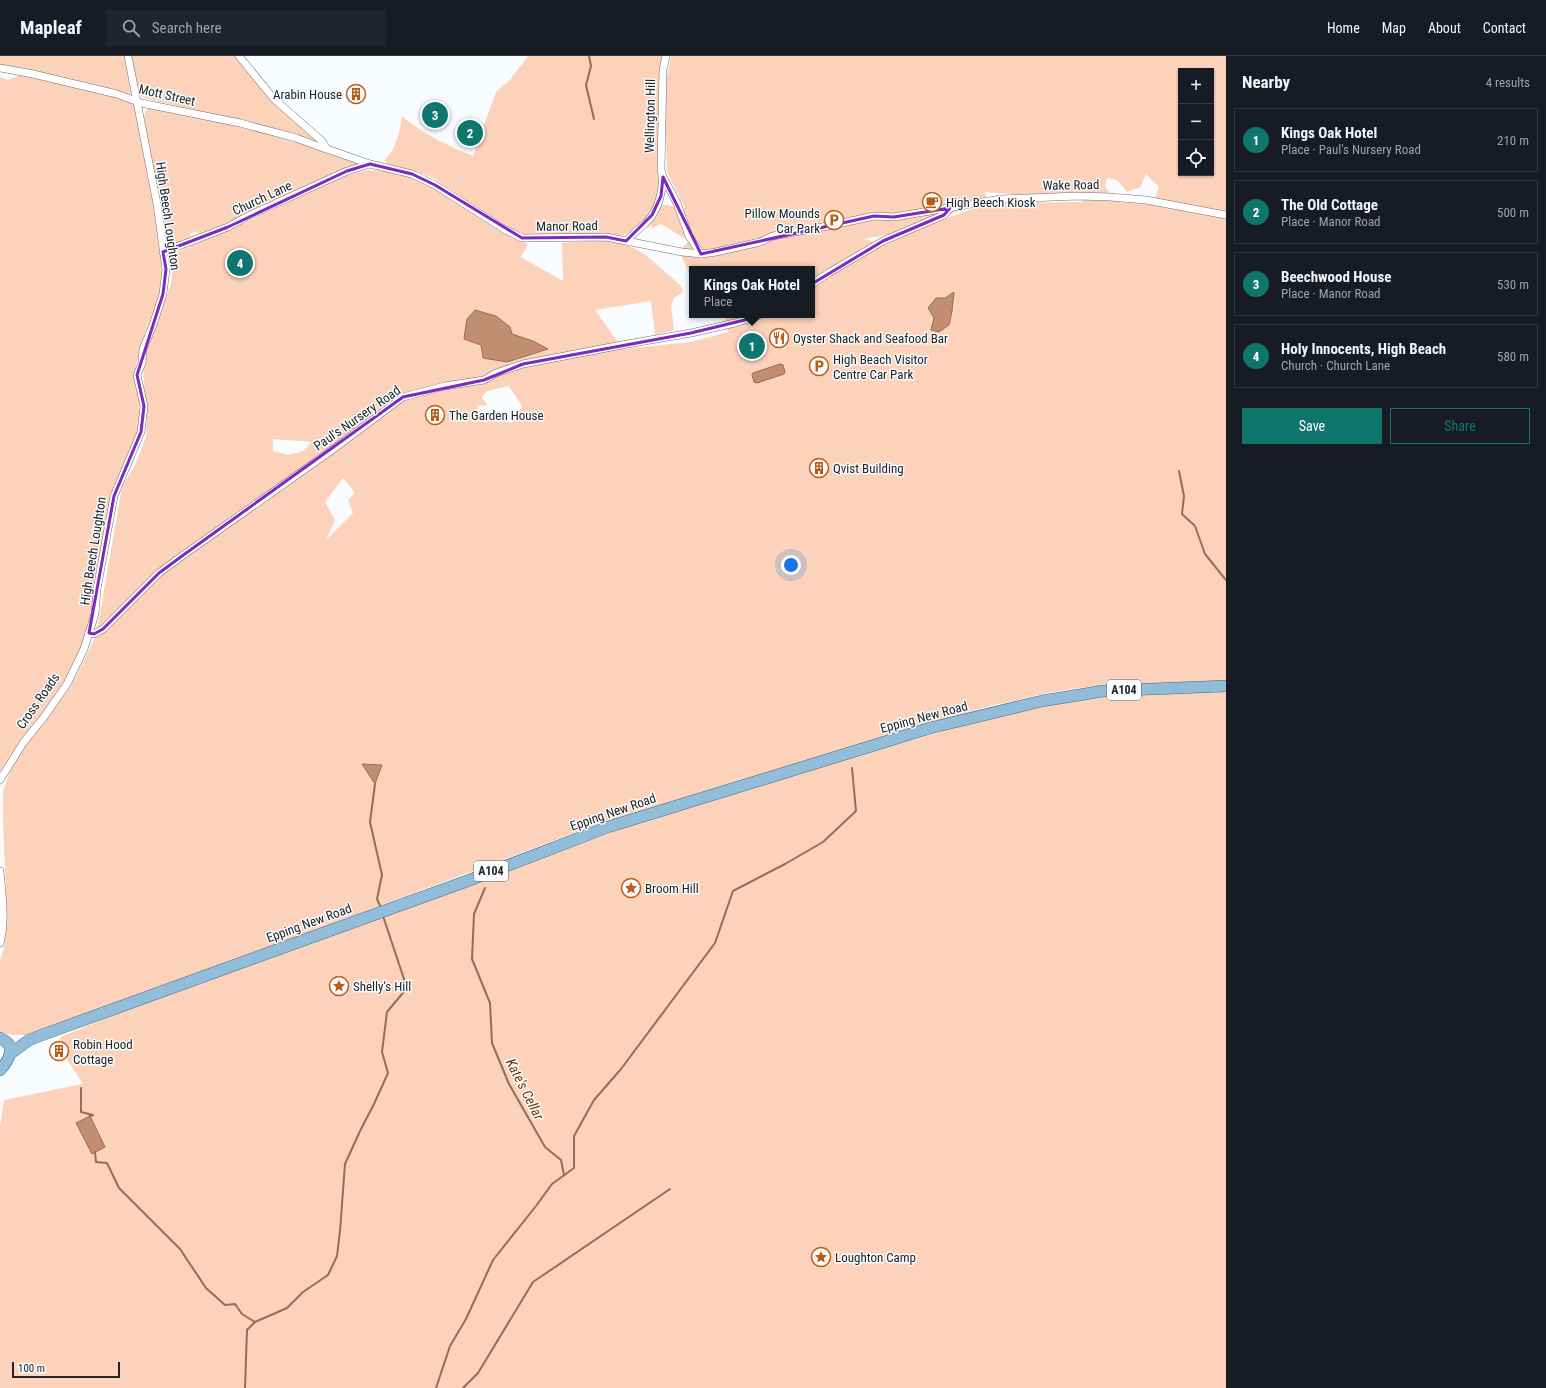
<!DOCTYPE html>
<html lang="en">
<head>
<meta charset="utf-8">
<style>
  body { margin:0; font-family:"Roboto Condensed",sans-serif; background:#20242c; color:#f1f3f6 }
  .controls { position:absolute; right:12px; top:12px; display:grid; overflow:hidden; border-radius:0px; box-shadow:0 1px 3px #0004 }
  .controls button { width:36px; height:36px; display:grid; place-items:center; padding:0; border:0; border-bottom:1px solid #363941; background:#171b24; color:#f1f3f6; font:20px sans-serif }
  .scale { position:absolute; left:12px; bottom:10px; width:108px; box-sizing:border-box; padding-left:4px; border:2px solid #232527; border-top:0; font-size:11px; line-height:14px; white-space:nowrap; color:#232527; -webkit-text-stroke:3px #f8fcfe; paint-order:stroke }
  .you { position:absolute; left:791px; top:509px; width:14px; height:14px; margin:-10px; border:3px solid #fff; border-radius:50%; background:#1a73e8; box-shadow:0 0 0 6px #1a73e833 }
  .badge { display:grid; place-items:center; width:26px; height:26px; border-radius:50%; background:#0f766e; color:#fff; font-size:13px; font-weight:700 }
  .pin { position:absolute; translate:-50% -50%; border:2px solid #fff; box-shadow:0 1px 4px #0006 }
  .popup { position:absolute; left:689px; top:210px; width:126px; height:52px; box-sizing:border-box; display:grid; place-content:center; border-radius:0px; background:#171b24; filter:drop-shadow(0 1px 3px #0005); font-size:13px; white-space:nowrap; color:#9ea1a6 }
  .popup b { font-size:15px; color:#f1f3f6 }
  .popup::after { content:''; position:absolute; left:50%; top:100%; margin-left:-8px; border:8px solid transparent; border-top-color:#171b24 }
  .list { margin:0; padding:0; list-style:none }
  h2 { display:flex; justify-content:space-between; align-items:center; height:52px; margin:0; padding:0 16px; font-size:17px }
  h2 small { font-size:13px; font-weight:400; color:#9ea1a6 }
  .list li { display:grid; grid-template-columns:26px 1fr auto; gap:12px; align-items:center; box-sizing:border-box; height:64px; margin:0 8px 8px; padding:0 8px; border:1px solid #363941; border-radius:0px }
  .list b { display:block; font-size:15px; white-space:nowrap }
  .list p { margin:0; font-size:13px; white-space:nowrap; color:#9ea1a6 }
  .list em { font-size:13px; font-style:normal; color:#9ea1a6 }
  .actions { display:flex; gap:8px; padding:12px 16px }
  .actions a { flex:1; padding:9px 0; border:1px solid #0f766e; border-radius:0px; text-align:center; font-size:14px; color:#0f766e }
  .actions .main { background:#0f766e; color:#fff }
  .icon { flex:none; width:22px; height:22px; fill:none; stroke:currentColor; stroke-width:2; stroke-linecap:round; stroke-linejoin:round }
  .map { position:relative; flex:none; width:1226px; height:1332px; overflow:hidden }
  header { display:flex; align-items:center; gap:24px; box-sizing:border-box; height:56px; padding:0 20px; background:#171b24; border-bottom:1px solid #363941 }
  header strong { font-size:19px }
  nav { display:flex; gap:22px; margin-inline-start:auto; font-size:14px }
  .search { width:280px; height:36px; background:#20242c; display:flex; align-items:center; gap:10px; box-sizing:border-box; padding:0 14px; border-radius:0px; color:#9ea1a6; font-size:15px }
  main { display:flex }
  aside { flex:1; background:#171b24 }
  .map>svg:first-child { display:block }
  .green { fill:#fcd2ba; fill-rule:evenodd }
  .water { fill:#c28e71; stroke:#926e5b }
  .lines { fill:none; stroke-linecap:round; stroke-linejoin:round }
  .stream { stroke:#926e5b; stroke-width:2 }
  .street-casing { stroke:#6d7276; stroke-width:8 }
  .primary-casing { stroke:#3c6b8a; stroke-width:12 }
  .street { stroke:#fff; stroke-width:7 }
  .primary { stroke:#92bdd9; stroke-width:11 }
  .marked { fill:none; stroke:#7b2cbf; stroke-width:3; stroke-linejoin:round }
  .labels { text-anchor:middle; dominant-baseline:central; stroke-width:3; stroke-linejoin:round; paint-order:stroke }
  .shield { fill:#f8fcfe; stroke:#636668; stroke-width:1 }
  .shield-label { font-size:12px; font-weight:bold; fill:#232527 }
  .poi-label { font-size:13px; fill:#232527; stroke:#f8fcfe; text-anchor:start }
  .street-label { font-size:13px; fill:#232527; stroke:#f8fcfe }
  .water-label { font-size:14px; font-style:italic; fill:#733300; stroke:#f8fcfe }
</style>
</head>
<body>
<header>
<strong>Mapleaf</strong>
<div class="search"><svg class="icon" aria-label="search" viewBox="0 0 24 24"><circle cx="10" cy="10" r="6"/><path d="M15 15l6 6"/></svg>Search here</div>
<nav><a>Home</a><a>Map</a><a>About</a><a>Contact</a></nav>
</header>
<main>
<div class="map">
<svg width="1226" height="1332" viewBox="0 0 1226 1332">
  <rect width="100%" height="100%" fill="#f8fcfe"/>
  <g class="green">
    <path d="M 0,0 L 126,0 L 132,36 L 130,38 L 125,38 L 96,29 L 18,11 L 17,15 L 0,10 Z"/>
    <path d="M 130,0 L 236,0 L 319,87 L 267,71 L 148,43 L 141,40 L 138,35 Z"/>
    <path d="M 528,0 L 663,0 L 659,25 L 660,130 L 658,146 L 650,159 L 636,173 L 627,178 L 619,180 L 605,178 L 525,179 L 512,174 L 431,121 L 411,114 L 388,110 L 385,104 C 397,91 399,77 402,60 C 423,78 447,89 473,100 L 496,36 L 509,25 Z"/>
    <path d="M 671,0 L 1226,0 L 1226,625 L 1086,631 L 1048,637 L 990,650 L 879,682 L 579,775 L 174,927 L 26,979 L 12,979 L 0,976 L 0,905 L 4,892 L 7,862 L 3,765 L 3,736 L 9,718 L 19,699 L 71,630 L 96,580 L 122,431 L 136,407 L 146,381 L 147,358 L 144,335 L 143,308 L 146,291 L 161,257 L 171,227 L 174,199 L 177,196 L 240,169 L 342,121 L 367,114 L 389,115 L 419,121 L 487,166 L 514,182 L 528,188 L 521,201 L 563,225 L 562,187 L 600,184 L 617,186 L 633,192 L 646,199 L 681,230 L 683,236 L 674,242 L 671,250 L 674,274 L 655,279 L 651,245 L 595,254 L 623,293 L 691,286 L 728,276 L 725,259 L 812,259 L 812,239 L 813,238 L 812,235 L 812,213 L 692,213 L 692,223 L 679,195 L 689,185 L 661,168 L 650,173 L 658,148 L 685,152 L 667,116 L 665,30 ZM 1181,15 L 1211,15 L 1211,117 L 1181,117 ZM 1146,118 L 1159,131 L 1155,142 L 1155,149 L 1119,146 L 1105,131 L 1107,122 L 1117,124 L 1127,136 L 1141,131 ZM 985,136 L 1026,139 L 1083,138 L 1082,146 L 989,147 L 917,173 L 886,189 L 864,183 L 913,174 L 987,143 ZM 475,254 L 496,260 L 512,278 L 517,281 L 483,302 ZM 509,330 L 522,350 L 512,367 L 477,354 L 478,350 L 487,349 L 482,341 L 487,335 ZM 273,383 L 312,386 L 303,395 L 289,399 L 273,395 ZM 343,422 L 355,437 L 348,444 L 353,457 L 326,484 L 335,464 L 325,446 Z"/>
    <path d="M 18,20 L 32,20 L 128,43 L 135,49 L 160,181 L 162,205 L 161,232 L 156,252 L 144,279 L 136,309 L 140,357 L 139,373 L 117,427 L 92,561 L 85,583 L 75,605 L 60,632 L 0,717 L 0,21 L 8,24 Z"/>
    <path d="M 152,51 C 185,58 219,63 252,71 C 289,81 323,95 359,108 L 200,181 L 197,175 L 190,178 L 192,184 C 183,186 169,194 166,182 L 144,62 L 145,56 L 148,52 Z"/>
    <path d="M 1226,635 L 1226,1332 L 0,1332 L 0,1071 L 4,1044 L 83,1028 L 68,1005 L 60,981 L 154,943 L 501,816 L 674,754 L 987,662 L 1045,648 L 1106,641 Z"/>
  </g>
  <g class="water">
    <path d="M 954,236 L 952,255 L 949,269 L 939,276 L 931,274 L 934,262 L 928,252 L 936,242 L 945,242 Z"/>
    <path d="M 475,254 L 496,260 L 510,271 L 512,278 L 533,285 L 548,293 L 507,306 L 483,302 L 481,289 L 464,283 L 467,263 Z"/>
    <path d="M 780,308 L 783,309 L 785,316 L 784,318 L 757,327 L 754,326 L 752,319 L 753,317 Z"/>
    <path d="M 362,708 L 382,709 L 375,728 Z"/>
    <path d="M 90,1060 L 105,1091 L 92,1098 L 76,1067 Z"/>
  </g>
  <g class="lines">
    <g class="stream">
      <path d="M 589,0 L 591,10 L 586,29 L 594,63"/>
      <path d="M 1179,415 L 1184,440 L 1182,458 L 1195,470 L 1205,498 L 1226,524"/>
      <path d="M 375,728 L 370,766 L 382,819 L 377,843 L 381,852"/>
      <path d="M 485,832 L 474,858 L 472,903 L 490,947 L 492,987 L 509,1028 L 545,1091 L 561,1104 L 564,1119"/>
      <path d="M 81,1032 L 81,1056 L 93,1059 L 90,1060"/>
      <path d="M 95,1096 L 96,1106 L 107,1107 L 119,1132 L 180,1193 L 206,1232 L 225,1249 L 235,1248 L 242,1258 L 255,1266"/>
      <path d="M 245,1332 L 247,1274 L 255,1266 L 287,1252 L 303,1236 L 328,1219 L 337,1200 L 340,1175 L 345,1108 L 360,1075 L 374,1048 L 388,1017 L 382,996 L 387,956 L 407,932 L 383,860"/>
      <path d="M 436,1332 L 450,1290 L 466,1263 L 493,1204 L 536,1150 L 552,1128 L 574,1112 L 574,1080 L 594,1044 L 621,1013 L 715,887 L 733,835 L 785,808 L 823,786 L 856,755 L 852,712"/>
      <path d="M 463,1332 L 478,1317 L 533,1226 L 670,1133"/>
    </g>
    <g class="street-casing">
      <g id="street">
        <path d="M 239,0 L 274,43 L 322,85 L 327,93 L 370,108 L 412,118 L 435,129 L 504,173 L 522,182 L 606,181 L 682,196 L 701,198 L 716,196 L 760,186 L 773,180 L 833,169 L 874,160 L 894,161 L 1001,143 L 1078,140 L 1110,141 L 1146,144 L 1226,159"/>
        <path d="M 0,12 L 33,18 L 117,38 L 141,47 L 240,67 L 296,82 L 326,93"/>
        <path d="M 663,121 L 677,147 L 689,180 L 701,198"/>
        <path d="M 627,185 C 632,178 639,173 645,168 C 659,155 665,131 661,113 L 663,14 L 666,0"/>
        <path d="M 163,196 L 228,171 L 246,161 L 347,115 L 370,108"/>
        <path d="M 812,228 L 830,216 L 883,185 L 944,159 L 950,152"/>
        <path d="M 89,577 L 94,578 L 103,573 L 159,517 L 182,500 L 328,397 L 403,341 L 445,330 L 484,324 L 496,317 L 523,308 L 627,288 L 691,277 L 735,267 L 760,259"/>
        <path d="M 0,724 L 23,687 L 44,661 L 67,628 L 84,593 L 95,558 L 97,533 L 114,440 L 141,376 L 144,350 L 137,319 L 142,307 L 143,293 L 153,269 L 163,238 L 166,213 L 157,148 L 128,0"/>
        <path d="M 0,815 C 2,839 6,864 0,887"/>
      </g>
    </g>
    <g class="primary-casing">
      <g id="primary">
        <path d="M 0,982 C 18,990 9,1004 0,1014"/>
        <path d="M 10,998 L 29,984 L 42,979 L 467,825 L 608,771 L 930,672 L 1042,645 L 1103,635 L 1226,630"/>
      </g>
    </g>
    <use href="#street" class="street"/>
    <use href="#primary" class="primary"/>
  </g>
  <path class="marked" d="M 370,108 L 412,118 L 435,129 L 522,182 L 606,181 L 626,185 L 652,159 L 661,140 L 663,121 L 701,198 L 874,160 L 894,161 L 950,152 L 944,159 L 883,185 L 757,261 L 691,277 L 523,308 L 484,324 L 403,341 L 182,500 L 159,517 L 103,573 L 94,578 L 89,577 L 114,440 L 141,376 L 144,350 L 137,319 L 163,238 L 166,213 L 163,196 L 228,171 L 347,115 Z"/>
  <defs>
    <g id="building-ring" transform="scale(1)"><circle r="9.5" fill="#f8fcfe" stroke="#bc5d15" stroke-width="1.5"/><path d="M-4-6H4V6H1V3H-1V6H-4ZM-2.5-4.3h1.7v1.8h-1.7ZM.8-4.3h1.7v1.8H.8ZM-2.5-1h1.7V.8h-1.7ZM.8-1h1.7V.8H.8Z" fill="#bc5d15"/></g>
    <g id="cafe-ring" transform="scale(1)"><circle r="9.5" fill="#f8fcfe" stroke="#bc5d15" stroke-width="1.5"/><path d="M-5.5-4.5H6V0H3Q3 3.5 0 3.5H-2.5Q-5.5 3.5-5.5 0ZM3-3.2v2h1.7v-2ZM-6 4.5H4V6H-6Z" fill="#bc5d15"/></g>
    <g id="parking-ring" transform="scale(1)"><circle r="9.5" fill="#f8fcfe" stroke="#bc5d15" stroke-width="1.5"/><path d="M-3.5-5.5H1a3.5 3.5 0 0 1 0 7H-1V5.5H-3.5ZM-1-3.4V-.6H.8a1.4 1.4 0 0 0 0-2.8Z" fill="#bc5d15"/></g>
    <g id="restaurant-ring" transform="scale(1)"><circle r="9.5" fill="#f8fcfe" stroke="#bc5d15" stroke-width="1.5"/><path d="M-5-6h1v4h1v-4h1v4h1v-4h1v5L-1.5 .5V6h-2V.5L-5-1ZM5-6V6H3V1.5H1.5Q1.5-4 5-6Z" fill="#bc5d15"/></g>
    <g id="sight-ring" transform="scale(1)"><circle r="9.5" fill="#f8fcfe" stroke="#bc5d15" stroke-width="1.5"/><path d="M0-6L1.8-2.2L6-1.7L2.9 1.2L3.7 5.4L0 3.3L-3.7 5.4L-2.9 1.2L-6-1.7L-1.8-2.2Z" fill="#bc5d15"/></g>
  </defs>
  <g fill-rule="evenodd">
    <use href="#building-ring" x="356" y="38"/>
    <use href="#cafe-ring" x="932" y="146"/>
    <use href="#parking-ring" x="834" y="164"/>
    <use href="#restaurant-ring" x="779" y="282"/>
    <use href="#parking-ring" x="819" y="310"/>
    <use href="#building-ring" x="435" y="359"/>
    <use href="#building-ring" x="819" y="412"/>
    <use href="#sight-ring" x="631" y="832"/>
    <use href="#sight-ring" x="339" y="930"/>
    <use href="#building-ring" x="59" y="995"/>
    <use href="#sight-ring" x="821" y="1201"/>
  </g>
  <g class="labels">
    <g class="shield">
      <rect x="1107" y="624" width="34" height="20" rx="3"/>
      <rect x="474" y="805" width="34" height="20" rx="3"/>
    </g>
    <g class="shield-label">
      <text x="1124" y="634">A104</text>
      <text x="491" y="815">A104</text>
    </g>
    <g class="poi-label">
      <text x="342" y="38" text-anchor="end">Arabin House</text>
      <text x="946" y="146">High Beech Kiosk</text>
      <text x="820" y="157" text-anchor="end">Pillow Mounds<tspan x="820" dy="15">Car Park</tspan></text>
      <text x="793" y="282">Oyster Shack and Seafood Bar</text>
      <text x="833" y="303">High Beach Visitor<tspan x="833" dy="15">Centre Car Park</tspan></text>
      <text x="449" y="359">The Garden House</text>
      <text x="833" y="412">Qvist Building</text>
      <text x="645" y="832">Broom Hill</text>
      <text x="353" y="930">Shelly's Hill</text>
      <text x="73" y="988">Robin Hood<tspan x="73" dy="15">Cottage</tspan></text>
      <text x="835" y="1201">Loughton Camp</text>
    </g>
    <g class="street-label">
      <text transform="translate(167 39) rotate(13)">Mott Street</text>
      <text transform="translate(650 60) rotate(-89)">Wellington Hill</text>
      <text transform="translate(1071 129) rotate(-1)">Wake Road</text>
      <text transform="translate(262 142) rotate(-25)">Church Lane</text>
      <text transform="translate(168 160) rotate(82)">High Beech Loughton</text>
      <text transform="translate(567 170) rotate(-1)">Manor Road</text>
      <text transform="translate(357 362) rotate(-35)">Paul's Nursery Road</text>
      <text transform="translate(93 495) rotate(-81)">High Beech Loughton</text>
      <text transform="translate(38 645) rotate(-55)">Cross Roads</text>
      <text transform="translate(924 661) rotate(-15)">Epping New Road</text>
      <text transform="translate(613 756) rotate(-19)">Epping New Road</text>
      <text transform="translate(309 867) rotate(-20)">Epping New Road</text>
    </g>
    <g class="water-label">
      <text transform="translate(525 1033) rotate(63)">Kate's Cellar</text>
    </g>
  </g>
</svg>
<div class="controls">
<button>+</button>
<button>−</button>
<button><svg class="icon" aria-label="locate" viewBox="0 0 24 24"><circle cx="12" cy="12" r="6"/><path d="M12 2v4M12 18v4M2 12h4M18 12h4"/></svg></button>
</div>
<div class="scale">100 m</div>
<div class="you"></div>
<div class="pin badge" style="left:752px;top:290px">1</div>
<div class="popup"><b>Kings Oak Hotel</b>Place</div>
<div class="pin badge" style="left:470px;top:77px">2</div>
<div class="pin badge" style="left:435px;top:59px">3</div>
<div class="pin badge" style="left:240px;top:207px">4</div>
</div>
<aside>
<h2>Nearby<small>4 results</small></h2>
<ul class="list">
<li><span class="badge">1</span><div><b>Kings Oak Hotel</b><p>Place · Paul's Nursery Road</p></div><em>210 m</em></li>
<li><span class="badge">2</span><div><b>The Old Cottage</b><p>Place · Manor Road</p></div><em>500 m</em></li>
<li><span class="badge">3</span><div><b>Beechwood House</b><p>Place · Manor Road</p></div><em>530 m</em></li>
<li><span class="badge">4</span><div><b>Holy Innocents, High Beach</b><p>Church · Church Lane</p></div><em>580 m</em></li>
</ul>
<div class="actions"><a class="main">Save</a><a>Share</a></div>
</aside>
</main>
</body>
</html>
